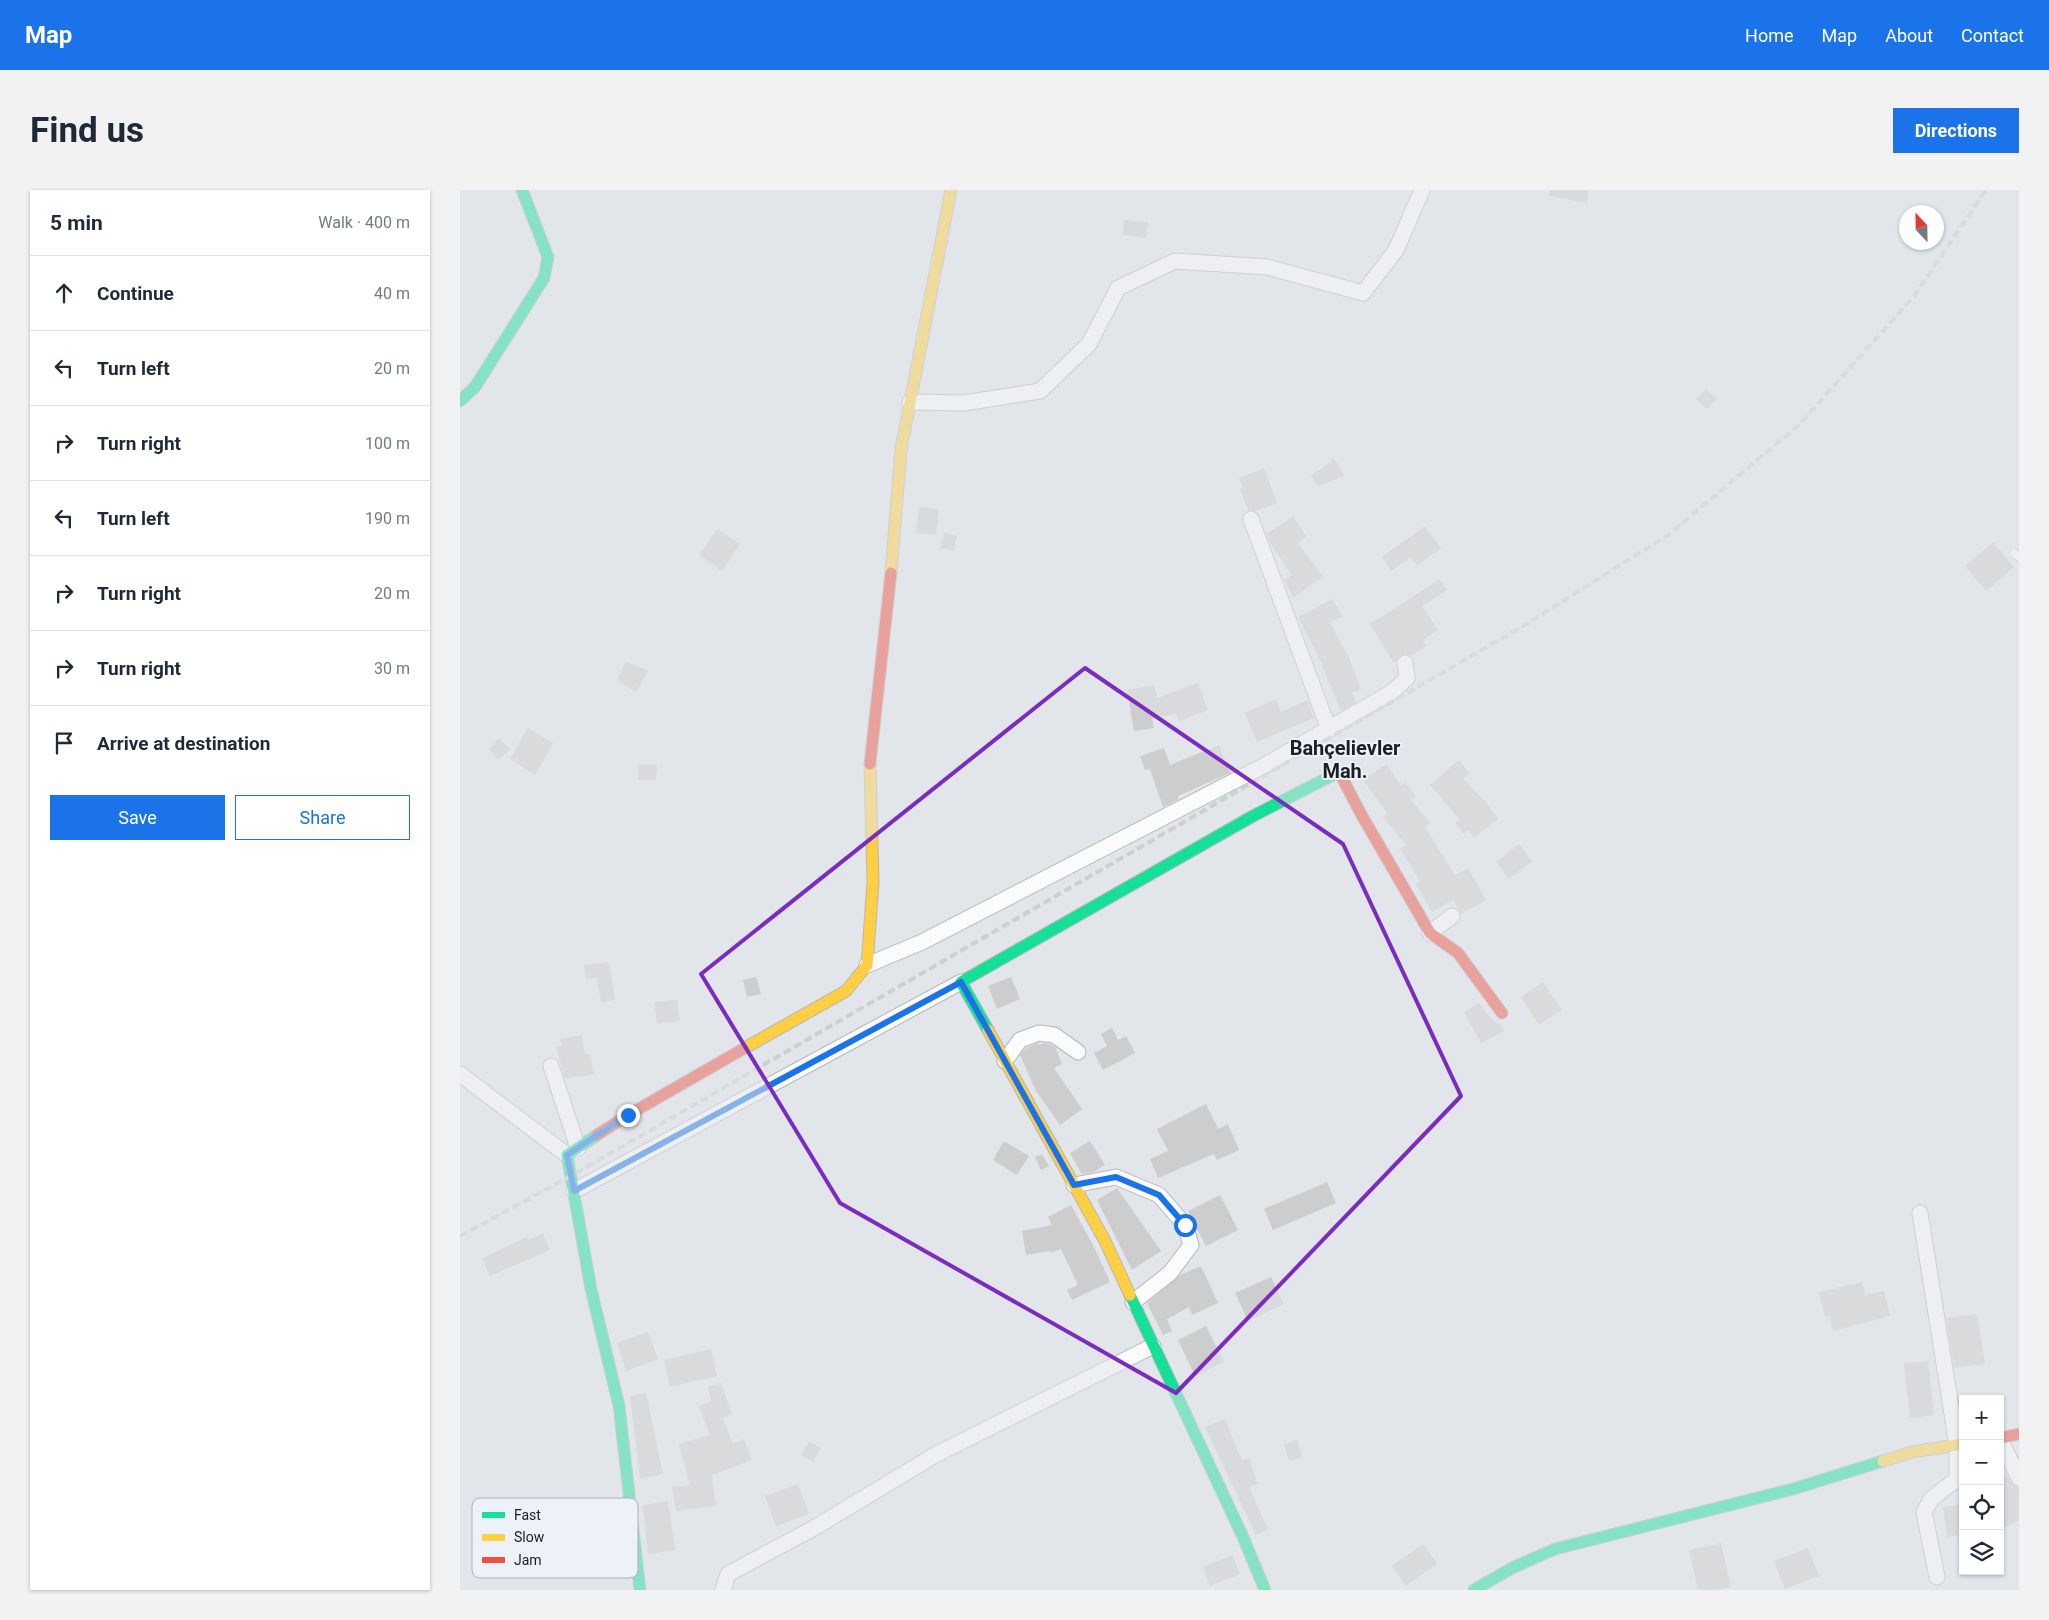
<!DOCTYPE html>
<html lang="en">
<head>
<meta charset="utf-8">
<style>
  body { margin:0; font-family:Roboto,sans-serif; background:#f2f2f3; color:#1f2937 }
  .controls { position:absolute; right:15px; bottom:15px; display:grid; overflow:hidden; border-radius:0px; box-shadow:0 1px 4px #0004 }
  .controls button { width:45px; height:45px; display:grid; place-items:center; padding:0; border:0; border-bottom:1px solid #e0e1e3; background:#fff; color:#1f2937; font:25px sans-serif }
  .compass { position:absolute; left:1439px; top:15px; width:45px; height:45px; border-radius:50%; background:#fff; box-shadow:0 1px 4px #0004; rotate:338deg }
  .stop { position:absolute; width:15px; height:15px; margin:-11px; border:4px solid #1a73e8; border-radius:50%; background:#fff }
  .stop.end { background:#1a73e8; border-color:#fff; box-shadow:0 1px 5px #0008 }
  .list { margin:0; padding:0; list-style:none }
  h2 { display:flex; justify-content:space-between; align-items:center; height:65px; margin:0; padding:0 20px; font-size:21px }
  h2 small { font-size:16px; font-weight:400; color:#747a83 }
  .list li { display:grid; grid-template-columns:32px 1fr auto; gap:15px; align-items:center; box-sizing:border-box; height:75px; padding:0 20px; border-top:1px solid #e0e1e3 }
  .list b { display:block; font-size:19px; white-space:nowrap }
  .list em { font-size:16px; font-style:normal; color:#747a83 }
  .actions { display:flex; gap:10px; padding:15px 20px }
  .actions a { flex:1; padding:11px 0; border:1px solid #1a73e8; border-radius:0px; text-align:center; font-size:18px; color:#1a73e8 }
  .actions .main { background:#1a73e8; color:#fff }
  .icon { flex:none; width:28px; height:28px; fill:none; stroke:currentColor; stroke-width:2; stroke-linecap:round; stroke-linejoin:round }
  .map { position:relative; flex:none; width:1559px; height:1400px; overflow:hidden; border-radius:0px }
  header { display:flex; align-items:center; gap:30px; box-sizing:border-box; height:70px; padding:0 25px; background:#1a73e8; color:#fff }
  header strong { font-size:24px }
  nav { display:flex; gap:28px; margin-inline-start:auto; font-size:18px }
  .intro { display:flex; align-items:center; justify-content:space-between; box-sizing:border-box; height:120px; padding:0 30px }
  h1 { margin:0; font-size:35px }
  .button { padding:12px 22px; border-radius:0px; background:#1a73e8; color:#fff; font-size:18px; font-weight:700 }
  main { display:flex; gap:30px; padding:0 30px }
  aside { flex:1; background:#fff; border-radius:0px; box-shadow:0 1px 4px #0004 }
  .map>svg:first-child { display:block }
  .building { fill:#cdcdcd }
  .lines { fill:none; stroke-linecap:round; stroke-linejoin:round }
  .lane-casing { stroke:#b4b7bb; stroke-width:9 }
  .street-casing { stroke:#b4b7bb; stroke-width:17 }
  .fast-casing { stroke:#b4b7bb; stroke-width:13 }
  .slow-casing { stroke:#b4b7bb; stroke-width:13 }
  .jam-casing { stroke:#b4b7bb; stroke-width:13 }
  .lane { stroke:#fbfbfc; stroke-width:8 }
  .street { stroke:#fbfbfc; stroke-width:15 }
  .fast { stroke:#16e098; stroke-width:11 }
  .slow { stroke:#ffcf43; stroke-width:11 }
  .jam { stroke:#f24e42; stroke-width:11 }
  .rail { stroke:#cecfd0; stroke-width:4; stroke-dasharray:8 4; stroke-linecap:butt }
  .route { stroke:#1a73e8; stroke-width:6 }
  .marked { fill:none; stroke:#7b2cbf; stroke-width:4; stroke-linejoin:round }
  .labels { text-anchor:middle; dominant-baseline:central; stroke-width:4; stroke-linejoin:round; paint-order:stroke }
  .district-label { font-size:20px; font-weight:bold; fill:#1c1e21; stroke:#ecf1fa }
  .key { fill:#ecf1fa; stroke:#aeb2b9; stroke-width:1 }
  .key-label { font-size:14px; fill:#1c1e21 }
</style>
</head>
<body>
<header>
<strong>Map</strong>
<nav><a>Home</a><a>Map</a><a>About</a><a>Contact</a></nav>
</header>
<div class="intro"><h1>Find us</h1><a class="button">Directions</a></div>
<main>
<aside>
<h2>5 min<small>Walk · 400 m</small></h2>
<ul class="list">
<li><svg class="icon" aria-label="ahead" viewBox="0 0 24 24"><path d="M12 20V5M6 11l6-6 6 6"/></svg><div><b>Continue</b></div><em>40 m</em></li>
<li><svg class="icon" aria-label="left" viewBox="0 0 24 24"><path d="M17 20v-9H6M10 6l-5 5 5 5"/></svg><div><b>Turn left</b></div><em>20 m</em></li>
<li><svg class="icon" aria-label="right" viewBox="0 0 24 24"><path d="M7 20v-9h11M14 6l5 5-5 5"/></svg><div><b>Turn right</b></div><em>100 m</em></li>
<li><svg class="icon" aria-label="left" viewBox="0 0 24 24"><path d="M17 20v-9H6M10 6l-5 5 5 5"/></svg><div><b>Turn left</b></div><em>190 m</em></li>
<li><svg class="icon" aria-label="right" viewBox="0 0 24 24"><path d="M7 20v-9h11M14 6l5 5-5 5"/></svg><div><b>Turn right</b></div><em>20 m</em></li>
<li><svg class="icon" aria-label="right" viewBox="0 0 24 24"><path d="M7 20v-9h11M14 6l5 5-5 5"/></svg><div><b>Turn right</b></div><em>30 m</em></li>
<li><svg class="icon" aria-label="arrive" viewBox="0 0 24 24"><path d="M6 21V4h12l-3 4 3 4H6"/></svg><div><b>Arrive at destination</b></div></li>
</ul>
<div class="actions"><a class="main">Save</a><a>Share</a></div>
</aside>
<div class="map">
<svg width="1559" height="1400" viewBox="0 0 1559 1400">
  <rect width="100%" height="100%" fill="#e2e5ea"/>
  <g class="building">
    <path d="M 1090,0 L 1129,0 L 1127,13 L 1089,6 Z"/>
    <path d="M 664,30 L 688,32 L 686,48 L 663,45 Z"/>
    <path d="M 1246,199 L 1257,209 L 1247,219 L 1236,209 Z"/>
    <path d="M 874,269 L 885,286 L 858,296 L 851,286 Z"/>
    <path d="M 804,278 L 817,313 L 796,321 L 788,320 L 780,299 L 783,298 L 779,288 Z"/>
    <path d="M 459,317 L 479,319 L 476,345 L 456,343 Z"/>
    <path d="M 833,326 L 846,346 L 838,353 L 863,387 L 833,408 L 824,390 L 832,385 L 810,353 L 807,344 Z"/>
    <path d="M 965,336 L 981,358 L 957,376 L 951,367 L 931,381 L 922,367 Z"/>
    <path d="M 257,339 L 280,354 L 262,381 L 239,365 Z"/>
    <path d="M 484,343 L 497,346 L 494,361 L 480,358 Z"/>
    <path d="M 1533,352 L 1554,377 L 1526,401 L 1505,376 Z"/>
    <path d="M 980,389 L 987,400 L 962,416 L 978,440 L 963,450 L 966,456 L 951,466 L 944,464 L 940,465 L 934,473 L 910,434 Z"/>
    <path d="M 873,409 L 882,426 L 870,433 L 889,468 L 901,499 L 892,503 L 896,512 L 881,521 L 861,474 L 862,474 L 838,427 Z"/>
    <path d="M 166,472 L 188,480 L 176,503 L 157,489 Z"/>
    <path d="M 738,493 L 748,520 L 719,531 L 716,524 L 692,528 L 694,538 L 674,541 L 667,500 L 694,495 L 697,508 Z"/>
    <path d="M 816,509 L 821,522 L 847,510 L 854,528 L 797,552 L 785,523 Z"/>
    <path d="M 68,538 L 93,553 L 75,585 L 50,569 Z"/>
    <path d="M 39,548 L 50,559 L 39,570 L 29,559 Z"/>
    <path d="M 759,555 L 770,583 L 718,606 L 719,609 L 703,617 L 690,579 L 685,580 L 680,566 L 704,558 L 710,575 Z"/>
    <path d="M 999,570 L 1009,583 L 1003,588 L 1020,607 L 1021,606 L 1038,629 L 1014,648 L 1008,640 L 1003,644 L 995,633 L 1000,630 L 970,595 Z"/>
    <path d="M 179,574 L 197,575 L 196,590 L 178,590 Z"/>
    <path d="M 926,574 L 941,595 L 945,592 L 956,606 L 951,610 L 970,633 L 965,637 L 995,685 L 1008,678 L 1026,710 L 1001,724 L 993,710 L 972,722 L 956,694 L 960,691 L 940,659 L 946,655 L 923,627 L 927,623 L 903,590 Z"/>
    <path d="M 1059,654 L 1072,671 L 1049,689 L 1036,672 Z"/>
    <path d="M 149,772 L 155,810 L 141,812 L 137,788 L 126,789 L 124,775 Z"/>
    <path d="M 296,787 L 301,804 L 287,807 L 283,790 Z"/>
    <path d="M 551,787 L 560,809 L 537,819 L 528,796 Z"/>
    <path d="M 1083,792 L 1102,820 L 1079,835 L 1061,807 Z"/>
    <path d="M 217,810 L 220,831 L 197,834 L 194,812 Z"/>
    <path d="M 1019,813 L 1032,830 L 1041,835 L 1044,841 L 1021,853 L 1004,822 Z"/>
    <path d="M 652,838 L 658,850 L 666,846 L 675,863 L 643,880 L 634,863 L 647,856 L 641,844 Z"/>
    <path d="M 122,845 L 125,865 L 130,864 L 134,884 L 105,889 L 96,857 L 102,856 L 100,849 Z"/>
    <path d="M 578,853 L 579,855 L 584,853 L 590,854 L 595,857 L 602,874 L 594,878 L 622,919 L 600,935 L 576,901 L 560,865 L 566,858 Z"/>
    <path d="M 746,914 L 758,939 L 768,934 L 779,960 L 757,970 L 754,964 L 698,988 L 690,969 L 708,961 L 697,939 Z"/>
    <path d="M 544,951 L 569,966 L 557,985 L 533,970 Z"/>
    <path d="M 630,951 L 645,975 L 634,982 L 622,984 L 610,963 Z"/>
    <path d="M 582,964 L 589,976 L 581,980 L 575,967 Z"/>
    <path d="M 867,992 L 876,1013 L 813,1040 L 804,1019 Z"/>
    <path d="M 657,998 L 701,1061 L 672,1080 L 637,1010 Z"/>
    <path d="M 760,1005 L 778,1040 L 746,1056 L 728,1021 Z"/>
    <path d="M 611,1015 L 634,1057 L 650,1092 L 612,1110 L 607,1100 L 618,1095 L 601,1059 L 591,1063 L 590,1061 L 566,1065 L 562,1041 L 592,1035 L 588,1027 Z"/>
    <path d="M 83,1044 L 90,1060 L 30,1086 L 22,1068 L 67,1047 L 68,1050 Z"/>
    <path d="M 741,1076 L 758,1113 L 732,1125 L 729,1117 L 707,1129 L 712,1141 L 703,1145 L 687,1113 L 720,1085 Z"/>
    <path d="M 811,1087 L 824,1114 L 788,1131 L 775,1103 Z"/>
    <path d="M 1402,1092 L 1405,1105 L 1424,1101 L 1430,1126 L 1373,1141 L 1370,1126 L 1365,1127 L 1359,1102 Z"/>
    <path d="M 1517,1124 L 1525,1174 L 1494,1178 L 1486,1128 Z"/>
    <path d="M 746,1136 L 764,1172 L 735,1186 L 718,1150 Z"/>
    <path d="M 188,1142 L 198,1169 L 166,1181 L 157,1153 Z"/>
    <path d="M 251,1159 L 257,1186 L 210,1197 L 204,1170 Z"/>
    <path d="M 1468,1171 L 1474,1225 L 1450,1228 L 1444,1173 Z"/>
    <path d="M 261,1193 L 272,1224 L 263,1228 L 273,1254 L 284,1249 L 292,1270 L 252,1285 L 256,1316 L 216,1321 L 212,1297 L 230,1295 L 219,1254 L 250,1245 L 239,1216 L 251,1211 L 248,1196 Z"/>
    <path d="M 186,1203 L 203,1284 L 180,1289 L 170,1206 Z"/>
    <path d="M 765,1229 L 782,1271 L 789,1268 L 798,1294 L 789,1297 L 808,1340 L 796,1345 L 745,1237 Z"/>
    <path d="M 837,1250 L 842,1267 L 829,1271 L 824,1254 Z"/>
    <path d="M 349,1252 L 361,1258 L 353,1272 L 341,1265 Z"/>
    <path d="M 1547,1285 L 1551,1293 L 1559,1299 L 1559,1330 L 1544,1338 L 1540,1331 L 1540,1289 Z"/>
    <path d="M 338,1294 L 349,1324 L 316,1336 L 305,1306 Z"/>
    <path d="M 208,1311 L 215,1360 L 188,1364 L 183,1315 Z"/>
    <path d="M 1503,1314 L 1503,1345 L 1487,1347 L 1483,1317 Z"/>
    <path d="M 1261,1353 L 1271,1397 L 1258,1400 L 1238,1400 L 1229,1360 Z"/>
    <path d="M 963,1354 L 977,1374 L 946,1396 L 932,1376 Z"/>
    <path d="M 1348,1358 L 1359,1386 L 1325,1399 L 1314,1371 Z"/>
    <path d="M 773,1365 L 780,1384 L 750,1396 L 743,1377 Z"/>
  </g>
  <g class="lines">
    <g class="lane-casing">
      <path id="lane" d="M 1554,363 L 1559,367"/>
    </g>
    <g class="street-casing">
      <g id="street">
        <path d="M 450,212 L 504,213 L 580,201 L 629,154 L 658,98 L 715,71 L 807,77 L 903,103 L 936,60 L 962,0"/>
        <path d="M 791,329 L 869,540"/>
        <path d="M 970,743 L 992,726"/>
        <path d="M 407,775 L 462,752 L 807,574 L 932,502 L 947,488 L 945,473"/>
        <path d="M 545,871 L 560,850 L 579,843 L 594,845 L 618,862"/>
        <path d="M 91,876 L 118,958"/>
        <path d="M 0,884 L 107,965"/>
        <path d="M 614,995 L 656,987 L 699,1005 L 725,1035 L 731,1055 L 710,1083 L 673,1112"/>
        <path d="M 114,1001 L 501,792"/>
        <path d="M 1460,1023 L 1497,1255 L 1497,1289 L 1472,1308 L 1464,1322 L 1477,1387"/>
        <path d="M 1540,1249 L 1559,1288"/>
        <path d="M 263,1400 L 268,1384 L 354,1338 L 475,1265 L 693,1156"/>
      </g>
    </g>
    <g class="fast-casing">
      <g id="fast">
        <path d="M 0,211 L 15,197 L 84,88 L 88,67 L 62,0"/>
        <path d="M 528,840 L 501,792 L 793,626 L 877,583"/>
        <path d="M 137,945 L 107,965 L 131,1099 L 159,1216 L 180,1400"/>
        <path d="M 670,1105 L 783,1347 L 805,1400"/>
        <path d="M 1014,1400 L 1052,1378 L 1095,1359 L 1333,1299 L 1423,1271"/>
      </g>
    </g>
    <g class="slow-casing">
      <g id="slow">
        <path d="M 431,383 L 441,259 L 491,0"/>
        <path d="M 528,840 L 645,1051 L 670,1105"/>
        <path d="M 283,859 L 386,801 L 407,775 L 413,693 L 410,574"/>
        <path d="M 1423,1271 L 1452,1262 L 1503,1254"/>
      </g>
    </g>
    <g class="jam-casing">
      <g id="jam">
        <path d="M 410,574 L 431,383"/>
        <path d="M 877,583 L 879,582 L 901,624 L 970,743 L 998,763 L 1042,823"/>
        <path d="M 137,945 L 168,925 L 283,859"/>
        <path d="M 1540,1248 L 1559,1244"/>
      </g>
    </g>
    <use href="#lane" class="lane"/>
    <use href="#street" class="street"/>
    <use href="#fast" class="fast"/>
    <use href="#slow" class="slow"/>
    <use href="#jam" class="jam"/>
    <path class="rail" d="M 0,1046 L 111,986 L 1065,435 L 1208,345 L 1339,235 L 1454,106 L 1526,0"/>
  </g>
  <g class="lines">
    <path class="route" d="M 168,925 L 107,965 L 114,1001 L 501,792 L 614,995 L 656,987 L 699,1005 L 725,1035"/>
  </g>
  <path d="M0 0H1559V1400H0ZM 625,478 L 883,654 L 1001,906 L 716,1203 L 380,1013 L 241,784 Z" fill="#e2e5ea" fill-opacity=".55" fill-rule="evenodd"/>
  <path class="marked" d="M 625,478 L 883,654 L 1001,906 L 716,1203 L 380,1013 L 241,784 Z"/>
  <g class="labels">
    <g class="district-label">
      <text x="885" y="558">Bahçelievler<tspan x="885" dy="23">Mah.</tspan></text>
    </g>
  </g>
  <rect x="12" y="1308" width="166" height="80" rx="8" class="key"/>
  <rect x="22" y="1322" width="23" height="6" fill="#16e098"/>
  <rect x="22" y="1344" width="23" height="7" fill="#ffcf43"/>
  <rect x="22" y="1367" width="23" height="6" fill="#f24e42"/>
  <g class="key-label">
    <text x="54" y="1330">Fast</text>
    <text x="54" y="1352">Slow</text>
    <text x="54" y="1375">Jam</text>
  </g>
</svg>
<div class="controls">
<button>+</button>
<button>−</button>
<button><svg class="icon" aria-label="locate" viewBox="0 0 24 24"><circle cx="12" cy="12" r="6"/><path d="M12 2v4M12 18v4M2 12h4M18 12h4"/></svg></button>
<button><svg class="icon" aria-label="layers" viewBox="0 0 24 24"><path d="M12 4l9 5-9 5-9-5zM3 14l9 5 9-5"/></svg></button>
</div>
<svg class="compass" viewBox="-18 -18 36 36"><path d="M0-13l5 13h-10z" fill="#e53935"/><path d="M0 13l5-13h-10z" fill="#747a83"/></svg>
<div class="stop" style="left:725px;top:1035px"></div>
<div class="stop end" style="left:168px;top:925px"></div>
</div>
</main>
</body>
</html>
